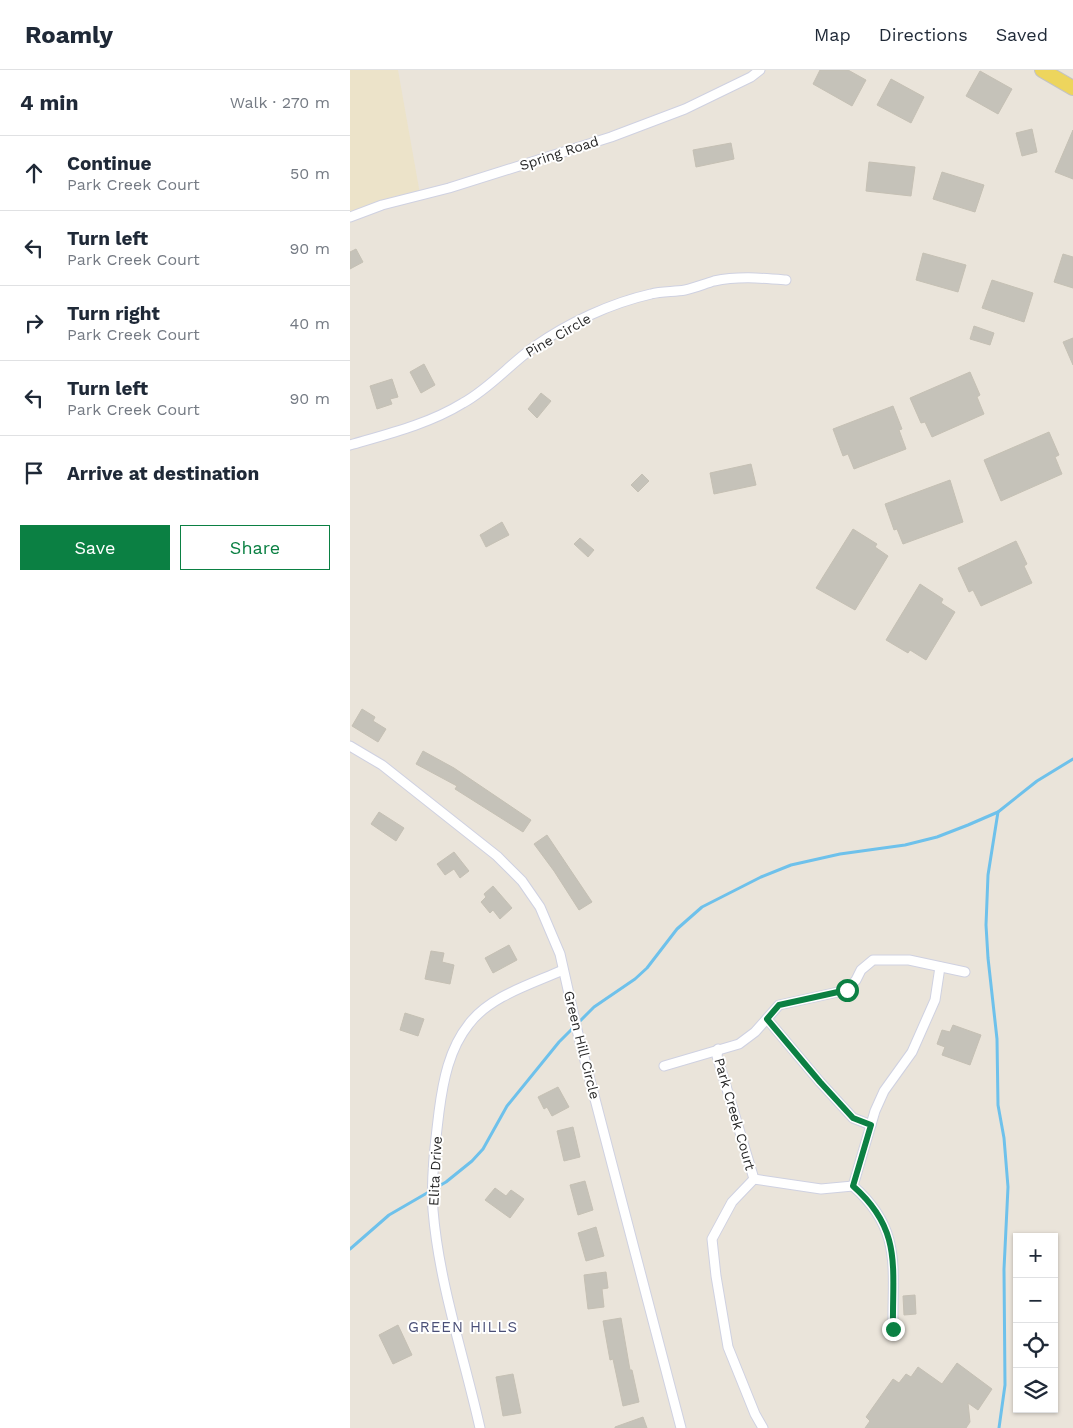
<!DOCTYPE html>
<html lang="en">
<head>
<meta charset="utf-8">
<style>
  body { margin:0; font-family:"Work Sans",sans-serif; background:#f6f6f7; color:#1f2937 }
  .controls { position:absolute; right:15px; bottom:15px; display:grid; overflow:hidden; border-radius:0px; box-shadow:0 1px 4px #0004 }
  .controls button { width:45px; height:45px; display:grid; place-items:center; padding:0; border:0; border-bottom:1px solid #e0e1e3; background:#fff; color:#1f2937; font:25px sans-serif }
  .stop { position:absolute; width:15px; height:15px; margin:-11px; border:4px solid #0b8043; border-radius:50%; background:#fff }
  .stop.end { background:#0b8043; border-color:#fff; box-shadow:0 1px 5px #0008 }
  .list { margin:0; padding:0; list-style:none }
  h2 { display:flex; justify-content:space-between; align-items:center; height:65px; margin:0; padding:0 20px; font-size:21px }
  h2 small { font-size:16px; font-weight:400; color:#747a83 }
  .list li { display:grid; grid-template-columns:32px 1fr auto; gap:15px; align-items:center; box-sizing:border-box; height:75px; padding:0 20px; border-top:1px solid #e0e1e3 }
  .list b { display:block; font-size:19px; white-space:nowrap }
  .list p { margin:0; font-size:16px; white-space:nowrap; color:#747a83 }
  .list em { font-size:16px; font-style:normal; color:#747a83 }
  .actions { display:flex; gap:10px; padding:15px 20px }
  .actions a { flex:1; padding:11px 0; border:1px solid #0b8043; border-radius:0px; text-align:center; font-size:18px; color:#0b8043 }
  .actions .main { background:#0b8043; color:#fff }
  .icon { flex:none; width:28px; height:28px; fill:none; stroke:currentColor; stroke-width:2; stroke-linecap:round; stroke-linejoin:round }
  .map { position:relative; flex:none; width:723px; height:1358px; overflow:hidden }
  header { display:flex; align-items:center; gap:30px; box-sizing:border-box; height:70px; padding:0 25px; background:#fff; border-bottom:1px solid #e0e1e3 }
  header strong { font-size:24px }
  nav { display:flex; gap:28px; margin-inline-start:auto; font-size:18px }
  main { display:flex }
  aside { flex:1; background:#fff }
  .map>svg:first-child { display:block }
  .education { fill:#ece3c9 }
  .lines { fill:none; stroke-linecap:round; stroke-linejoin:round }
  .stream { stroke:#6ec1eb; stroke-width:3 }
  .building { fill:#c5c2b9; stroke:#c5c0b4 }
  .minor-casing { stroke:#cfd1e1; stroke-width:11 }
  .primary-casing { stroke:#c3c3c3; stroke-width:16 }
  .minor { stroke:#fff; stroke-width:9 }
  .primary { stroke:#edd55d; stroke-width:14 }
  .route { stroke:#0b8043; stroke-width:6 }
  .labels { text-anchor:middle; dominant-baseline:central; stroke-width:4; stroke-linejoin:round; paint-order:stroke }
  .street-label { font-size:14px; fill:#282828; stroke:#fff }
  .neighbourhood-label { font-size:15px; letter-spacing:1px; fill:#4a4f77; stroke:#fff }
</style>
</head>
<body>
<header>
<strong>Roamly</strong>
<nav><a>Map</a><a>Directions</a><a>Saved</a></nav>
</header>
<main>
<aside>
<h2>4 min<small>Walk · 270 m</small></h2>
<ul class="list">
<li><svg class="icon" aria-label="ahead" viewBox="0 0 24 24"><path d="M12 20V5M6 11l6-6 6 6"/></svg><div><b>Continue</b><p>Park Creek Court</p></div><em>50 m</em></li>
<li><svg class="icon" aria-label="left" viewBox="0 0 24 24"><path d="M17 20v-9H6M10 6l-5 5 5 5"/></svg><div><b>Turn left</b><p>Park Creek Court</p></div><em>90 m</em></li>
<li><svg class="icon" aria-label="right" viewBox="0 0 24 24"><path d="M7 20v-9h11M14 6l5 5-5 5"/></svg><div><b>Turn right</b><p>Park Creek Court</p></div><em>40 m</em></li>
<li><svg class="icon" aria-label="left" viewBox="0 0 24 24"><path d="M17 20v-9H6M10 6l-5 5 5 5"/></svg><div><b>Turn left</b><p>Park Creek Court</p></div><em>90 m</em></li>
<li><svg class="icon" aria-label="arrive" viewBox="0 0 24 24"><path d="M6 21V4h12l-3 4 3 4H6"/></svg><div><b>Arrive at destination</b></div></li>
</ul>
<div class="actions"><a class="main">Save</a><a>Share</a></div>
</aside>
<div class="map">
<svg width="723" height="1358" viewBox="0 0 723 1358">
  <rect width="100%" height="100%" fill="#eae4da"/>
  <path class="education" d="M 0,0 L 48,0 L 70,124 L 0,144 Z"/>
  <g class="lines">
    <g class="stream">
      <path d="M 648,742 L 638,805 L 636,855 L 638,888 L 647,969 L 648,1035 L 654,1068 L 658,1117 L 654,1199 L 655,1315 L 649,1358"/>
      <path d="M 0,1179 L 39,1145 L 96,1112 L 122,1091 L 133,1079 L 157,1036 L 209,972 L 244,937 L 285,909 L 297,898 L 327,859 L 352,837 L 411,807 L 441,795 L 490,784 L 555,775 L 587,767 L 618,755 L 648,742 L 687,711 L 723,689"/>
    </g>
  </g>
  <g class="building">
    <path d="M 470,0 L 498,0 L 516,10 L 502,36 L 463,14 Z"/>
    <path d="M 630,1 L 662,19 L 648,44 L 616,26 Z"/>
    <path d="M 541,9 L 574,27 L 561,53 L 527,35 Z"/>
    <path d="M 682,59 L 687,82 L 672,86 L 666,63 Z"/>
    <path d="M 723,60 L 723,109 L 705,102 Z"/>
    <path d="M 381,73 L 384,89 L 346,97 L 343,80 Z"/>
    <path d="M 519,92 L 565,97 L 561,126 L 516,121 Z"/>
    <path d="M 592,102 L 634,115 L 625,142 L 583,129 Z"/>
    <path d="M 6,179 L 13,192 L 0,199 L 0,182 Z"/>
    <path d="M 573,183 L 616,195 L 608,222 L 566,210 Z"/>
    <path d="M 713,184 L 723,187 L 723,218 L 704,212 Z"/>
    <path d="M 642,210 L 683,223 L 674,252 L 632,238 Z"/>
    <path d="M 624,256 L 644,263 L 640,275 L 620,269 Z"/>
    <path d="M 723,268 L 723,295 L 713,272 Z"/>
    <path d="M 74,294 L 85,315 L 71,323 L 60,302 Z"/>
    <path d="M 620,302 L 630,325 L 627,327 L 634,344 L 582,367 L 575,352 L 571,353 L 560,328 Z"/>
    <path d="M 42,309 L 48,327 L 40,329 L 42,334 L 27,339 L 20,316 Z"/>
    <path d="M 191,323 L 201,331 L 187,348 L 178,339 Z"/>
    <path d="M 543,336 L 552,359 L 549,360 L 556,379 L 504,399 L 498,384 L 493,386 L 483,359 Z"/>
    <path d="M 699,362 L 709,385 L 705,387 L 712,404 L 651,431 L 634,390 Z"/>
    <path d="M 401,394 L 406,415 L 364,424 L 360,403 Z"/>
    <path d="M 292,404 L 299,411 L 288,422 L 281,415 Z"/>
    <path d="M 600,410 L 613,452 L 553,474 L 547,459 L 544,460 L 535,434 Z"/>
    <path d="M 152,452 L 159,465 L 136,477 L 130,465 Z"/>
    <path d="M 503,459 L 527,474 L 525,477 L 538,486 L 505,540 L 466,518 Z"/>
    <path d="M 230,468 L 244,480 L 238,487 L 224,474 Z"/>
    <path d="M 666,471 L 677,494 L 674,496 L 682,513 L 631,536 L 623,520 L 619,522 L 608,498 Z"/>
    <path d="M 570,514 L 593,529 L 591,533 L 605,542 L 576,590 L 560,580 L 558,583 L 536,570 Z"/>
    <path d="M 12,639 L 25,647 L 23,651 L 36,659 L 28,672 L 2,656 Z"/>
    <path d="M 73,681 L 104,698 L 181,750 L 173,762 L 105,719 L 107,716 L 66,694 Z"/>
    <path d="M 29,742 L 54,758 L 46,771 L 21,754 Z"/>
    <path d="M 197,765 L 242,832 L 229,840 L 204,801 L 184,774 Z"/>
    <path d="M 104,782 L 119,801 L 110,808 L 104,799 L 95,805 L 87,794 Z"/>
    <path d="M 143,816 L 162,838 L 150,849 L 143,840 L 140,843 L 131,832 L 136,827 L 134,824 Z"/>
    <path d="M 159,875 L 167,890 L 143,903 L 135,888 Z"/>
    <path d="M 81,881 L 94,883 L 92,892 L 104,895 L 100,914 L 75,909 Z"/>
    <path d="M 55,943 L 74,949 L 68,966 L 50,960 Z"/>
    <path d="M 603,955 L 631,965 L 620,995 L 592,985 L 595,977 L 587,974 L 592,960 L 600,962 Z"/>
    <path d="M 208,1017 L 219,1037 L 202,1046 L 197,1037 L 194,1039 L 188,1027 Z"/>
    <path d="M 223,1057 L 230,1087 L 214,1091 L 207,1061 Z"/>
    <path d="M 235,1111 L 243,1140 L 228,1145 L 220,1115 Z"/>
    <path d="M 145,1118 L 156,1126 L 161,1120 L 174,1129 L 160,1148 L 135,1130 Z"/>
    <path d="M 246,1157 L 254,1186 L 236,1191 L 228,1163 Z"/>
    <path d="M 256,1202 L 258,1218 L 252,1219 L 254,1237 L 238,1239 L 234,1205 Z"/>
    <path d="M 565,1225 L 566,1244 L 554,1245 L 553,1226 Z"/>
    <path d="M 271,1248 L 280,1300 L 282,1300 L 289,1332 L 273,1336 L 263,1289 L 260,1290 L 253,1251 Z"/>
    <path d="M 48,1255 L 62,1285 L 43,1294 L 29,1265 Z"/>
    <path d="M 607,1293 L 642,1319 L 628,1340 L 618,1333 L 620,1352 L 616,1358 L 515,1358 L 520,1351 L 516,1347 L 543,1309 L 549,1313 L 556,1304 L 561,1307 L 568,1297 L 592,1314 Z"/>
    <path d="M 163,1304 L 171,1343 L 153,1346 L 146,1307 Z"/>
    <path d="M 293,1347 L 297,1358 L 265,1358 L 265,1357 Z"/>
  </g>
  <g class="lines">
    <g class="minor-casing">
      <g id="minor">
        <path d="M 0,147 L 32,135 L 99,118 L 261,67 L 335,39 L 401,7 L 410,0"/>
        <path d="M 0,375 C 38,364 79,354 113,333 C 140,318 160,294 184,277 C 218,253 261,233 301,224 C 312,221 324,222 335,220 C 345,218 354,214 364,211 C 388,206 411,208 436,210"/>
        <path d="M 0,676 L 32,695 L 147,786 L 172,811 L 190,837 L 210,884 L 228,964 L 331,1358"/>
        <path d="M 417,949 L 470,1012 L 503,1048 L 521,1055"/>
        <path d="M 368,979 L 367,986 L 404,1109 L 471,1119 L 503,1116"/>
        <path d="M 314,996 L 389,974 L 405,962 L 429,935 L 497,920 L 506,910 L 511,900 L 523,890 L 559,890 L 615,902"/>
        <path d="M 404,1109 L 382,1132 L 362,1169 L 366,1206 L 378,1277 L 405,1344 L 413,1358"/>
        <path d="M 543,1259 C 542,1198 553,1160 503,1116 L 525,1041 L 534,1021 L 562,982 L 585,930 L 590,897"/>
        <path d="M 130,1358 C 114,1286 89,1214 83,1140 C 81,1107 85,1075 89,1042 C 93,1011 99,979 119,954 C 140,926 182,914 213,900"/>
      </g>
    </g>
    <g class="primary-casing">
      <path id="primary" d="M 692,0 L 723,18"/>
    </g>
    <use href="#minor" class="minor"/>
    <use href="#primary" class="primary"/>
  </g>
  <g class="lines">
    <path class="route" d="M 497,920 L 429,935 L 417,949 L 470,1012 L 503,1048 L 521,1055 L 503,1116 C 553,1160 542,1198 543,1259"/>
  </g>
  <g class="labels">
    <g class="street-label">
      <text transform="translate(209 83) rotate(-18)">Spring Road</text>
      <text transform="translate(208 265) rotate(-30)">Pine Circle</text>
      <text transform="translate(232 975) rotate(76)">Green Hill Circle</text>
      <text transform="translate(385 1044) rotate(74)">Park Creek Court</text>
      <text transform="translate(85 1101) rotate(-87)">Elita Drive</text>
    </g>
    <g class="neighbourhood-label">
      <text x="113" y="1257">GREEN HILLS</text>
    </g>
  </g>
</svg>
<div class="controls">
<button>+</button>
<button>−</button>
<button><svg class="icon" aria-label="locate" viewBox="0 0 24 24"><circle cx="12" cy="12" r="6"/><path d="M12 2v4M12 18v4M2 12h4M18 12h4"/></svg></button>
<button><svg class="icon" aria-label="layers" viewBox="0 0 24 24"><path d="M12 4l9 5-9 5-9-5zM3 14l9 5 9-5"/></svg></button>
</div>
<div class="stop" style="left:497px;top:920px"></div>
<div class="stop end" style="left:543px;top:1259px"></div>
</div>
</main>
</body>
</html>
